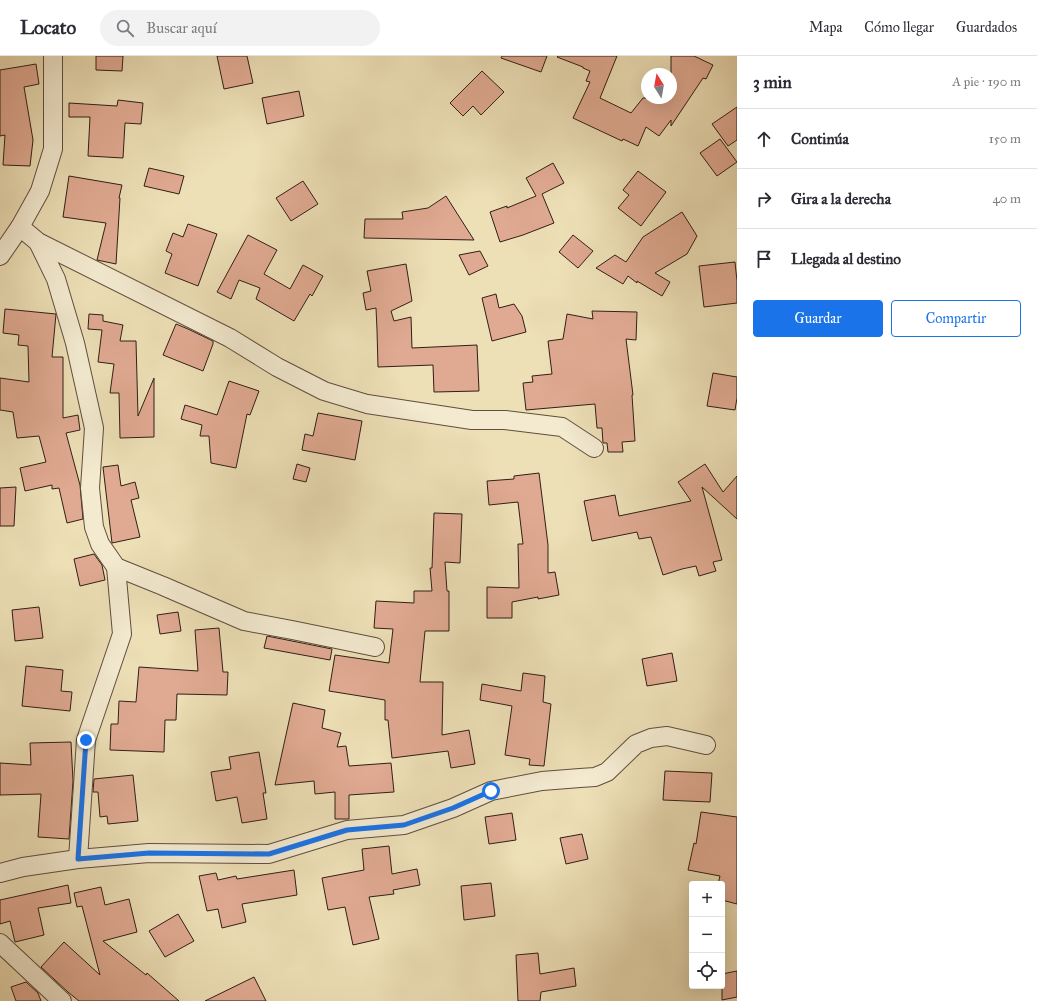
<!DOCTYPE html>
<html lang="es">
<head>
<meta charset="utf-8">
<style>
  body { margin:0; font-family:"IM FELL Great Primer",serif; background:#f2f2f3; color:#2b2b33 }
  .controls { position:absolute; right:12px; bottom:12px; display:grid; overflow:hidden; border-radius:4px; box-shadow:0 4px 16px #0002 }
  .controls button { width:36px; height:36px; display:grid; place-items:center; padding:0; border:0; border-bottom:1px solid #e1e1e2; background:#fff; color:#2b2b33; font:20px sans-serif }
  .compass { position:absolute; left:641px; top:12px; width:36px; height:36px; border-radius:50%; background:#fff; box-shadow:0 4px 16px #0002; rotate:349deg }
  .stop { position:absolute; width:12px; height:12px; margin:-9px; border:3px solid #1a73e8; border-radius:50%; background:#fff }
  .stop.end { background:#1a73e8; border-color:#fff; box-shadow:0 1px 4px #0008 }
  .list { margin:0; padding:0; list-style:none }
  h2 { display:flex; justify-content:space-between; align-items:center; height:52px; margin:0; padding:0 16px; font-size:17px }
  h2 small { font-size:13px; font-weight:400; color:#7c7c81 }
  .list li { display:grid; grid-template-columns:26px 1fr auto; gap:12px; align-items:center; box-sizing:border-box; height:60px; padding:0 16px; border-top:1px solid #e1e1e2 }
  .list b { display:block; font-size:15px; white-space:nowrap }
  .list em { font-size:13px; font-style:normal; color:#7c7c81 }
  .actions { display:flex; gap:8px; padding:12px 16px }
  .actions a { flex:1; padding:9px 0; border:1px solid #1a73e8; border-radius:4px; text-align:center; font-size:14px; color:#1a73e8 }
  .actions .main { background:#1a73e8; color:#fff }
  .icon { flex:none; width:22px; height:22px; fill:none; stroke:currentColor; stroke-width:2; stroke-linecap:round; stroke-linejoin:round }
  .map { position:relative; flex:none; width:737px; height:945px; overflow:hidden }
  header { display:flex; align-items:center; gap:24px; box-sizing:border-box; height:56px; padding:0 20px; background:#fff; border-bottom:1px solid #e1e1e2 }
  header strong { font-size:19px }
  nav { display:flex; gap:22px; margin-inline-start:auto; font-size:14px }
  .search { width:280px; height:36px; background:#f2f2f3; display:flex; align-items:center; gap:10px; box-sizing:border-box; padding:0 14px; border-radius:22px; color:#7c7c81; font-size:15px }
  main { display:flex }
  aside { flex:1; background:#fff }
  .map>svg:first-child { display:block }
  .building { fill:#e0aa92; stroke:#311e16 }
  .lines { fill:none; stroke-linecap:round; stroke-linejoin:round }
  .street-casing { stroke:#604e3e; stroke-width:20 }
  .street { stroke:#f3ead0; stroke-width:18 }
  .route { stroke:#1a73e8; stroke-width:5 }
</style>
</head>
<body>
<header>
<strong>Locato</strong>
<div class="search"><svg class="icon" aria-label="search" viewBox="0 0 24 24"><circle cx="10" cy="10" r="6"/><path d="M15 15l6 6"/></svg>Buscar aquí</div>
<nav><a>Mapa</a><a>Cómo llegar</a><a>Guardados</a></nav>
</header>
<main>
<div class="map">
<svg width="737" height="945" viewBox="0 0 737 945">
  <rect width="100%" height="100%" fill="#eddfb6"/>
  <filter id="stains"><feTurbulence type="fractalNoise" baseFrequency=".005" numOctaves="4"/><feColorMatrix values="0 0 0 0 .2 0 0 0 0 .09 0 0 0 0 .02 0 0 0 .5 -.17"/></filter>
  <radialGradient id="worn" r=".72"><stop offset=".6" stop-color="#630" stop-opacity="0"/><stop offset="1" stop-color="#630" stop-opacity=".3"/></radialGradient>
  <g class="building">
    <path d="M 96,0 L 123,0 L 122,15 L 96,14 Z"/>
    <path d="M 217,0 L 247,0 L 253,27 L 224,33 Z"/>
    <path d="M 502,0 L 547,0 L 541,16 L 501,2 Z"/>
    <path d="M 558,0 L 617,0 L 600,42 L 631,57 L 643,42 L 671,42 L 671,0 L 694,0 L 713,9 L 706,23 L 703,22 L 671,70 L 671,64 L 659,80 L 646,71 L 638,90 L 623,83 L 622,85 L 573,62 L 590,26 L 586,25 L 590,15 L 583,12 L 583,11 L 557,1 Z"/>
    <path d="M 36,8 L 39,28 L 24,31 L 33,84 L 30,110 L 3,109 L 5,79 L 0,80 L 0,14 Z"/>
    <path d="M 482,15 L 504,36 L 481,59 L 473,50 L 463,60 L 450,47 Z"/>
    <path d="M 299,35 L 304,60 L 267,68 L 262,42 Z"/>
    <path d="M 118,44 L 143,47 L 141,68 L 125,67 L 123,102 L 88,100 L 90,61 L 69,61 L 69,47 L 117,50 Z"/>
    <path d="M 737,51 L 737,84 L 728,90 L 712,68 Z"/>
    <path d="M 720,83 L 737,106 L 717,120 L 700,97 Z"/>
    <path d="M 553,107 L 564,127 L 542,138 L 554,167 L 523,179 L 500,186 L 490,156 L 507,150 L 507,152 L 536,140 L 526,122 Z"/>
    <path d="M 149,112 L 184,120 L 179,138 L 144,130 Z"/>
    <path d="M 638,115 L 666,136 L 641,170 L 618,152 L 629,139 L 623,134 Z"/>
    <path d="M 69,120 L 122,129 L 119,142 L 120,142 L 116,208 L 97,204 L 106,167 L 63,161 Z"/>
    <path d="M 303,125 L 318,148 L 291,165 L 276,142 Z"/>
    <path d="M 446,140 L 474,184 L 364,182 L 365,163 L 403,163 L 402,156 L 428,152 Z"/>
    <path d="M 682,156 L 697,180 L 687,198 L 655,217 L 670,226 L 662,240 L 637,225 L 637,227 L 628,220 L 623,228 L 596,212 L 615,199 L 626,206 L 643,181 Z"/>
    <path d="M 188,168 L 217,178 L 198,230 L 165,217 L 172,198 L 166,195 L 173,177 L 183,181 Z"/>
    <path d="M 248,179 L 277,194 L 264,218 L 290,233 L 303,209 L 323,220 L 312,240 L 310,238 L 294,265 L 256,243 L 260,232 L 239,224 L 231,243 L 217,236 Z"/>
    <path d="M 573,179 L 593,195 L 578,212 L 559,196 Z"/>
    <path d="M 480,195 L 488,210 L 469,219 L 459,199 Z"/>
    <path d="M 735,206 L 737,225 L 737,247 L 704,251 L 699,210 Z"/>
    <path d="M 406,208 L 412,245 L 391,255 L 394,265 L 411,261 L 412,292 L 477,289 L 479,335 L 434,336 L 433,309 L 378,311 L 377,274 L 376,252 L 366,254 L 363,237 L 371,235 L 367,215 Z"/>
    <path d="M 496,238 L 499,252 L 514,248 L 522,260 L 526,276 L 492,285 L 482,242 Z"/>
    <path d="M 5,253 L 56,258 L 52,301 L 63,301 L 63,362 L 78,359 L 80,374 L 66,377 L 80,429 L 83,463 L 67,467 L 59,432 L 52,433 L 52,429 L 25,435 L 20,412 L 46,406 L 39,380 L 17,382 L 13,356 L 0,354 L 0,322 L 29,326 L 28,290 L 18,289 L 19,279 L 3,277 Z"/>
    <path d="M 592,255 L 637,256 L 636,284 L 626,283 L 633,339 L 632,339 L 635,385 L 622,386 L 623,396 L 608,396 L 607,387 L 603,387 L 602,372 L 597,372 L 595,348 L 526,354 L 523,327 L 533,326 L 532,320 L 552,318 L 548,285 L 563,283 L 567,258 L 593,263 Z"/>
    <path d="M 89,258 L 103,259 L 103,265 L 123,269 L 120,285 L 136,285 L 138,360 L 154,322 L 154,381 L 120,382 L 119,337 L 110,337 L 114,308 L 98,306 L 102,274 L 88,273 Z"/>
    <path d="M 176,268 L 188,273 L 213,285 L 213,288 L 203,315 L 163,299 Z"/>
    <path d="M 713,317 L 737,321 L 737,342 L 735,354 L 707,350 Z"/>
    <path d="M 229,325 L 259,335 L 250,359 L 247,358 L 236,412 L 211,407 L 209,380 L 200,380 L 202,369 L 181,363 L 185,349 L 217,359 Z"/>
    <path d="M 318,357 L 362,365 L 355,404 L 302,394 L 305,378 L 313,380 Z"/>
    <path d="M 297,408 L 310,412 L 306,426 L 293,423 Z"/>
    <path d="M 705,408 L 723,436 L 737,420 L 737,463 L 702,431 L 722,504 L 713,506 L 716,515 L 699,520 L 696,510 L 682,513 L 663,519 L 651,481 L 639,483 L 637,476 L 592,485 L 584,445 L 615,439 L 619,460 L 691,445 L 678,426 Z"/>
    <path d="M 118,409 L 121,430 L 135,426 L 139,442 L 131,444 L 140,481 L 112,487 L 103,411 Z"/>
    <path d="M 539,417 L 548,489 L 548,517 L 555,516 L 559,539 L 538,543 L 538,541 L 512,546 L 512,562 L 487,562 L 487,531 L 519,532 L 518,488 L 523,488 L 518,446 L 489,449 L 487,425 L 514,423 L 514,420 Z"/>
    <path d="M 16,431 L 14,470 L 0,470 L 0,432 Z"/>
    <path d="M 434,457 L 462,458 L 460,507 L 445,506 L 447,535 L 449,535 L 449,575 L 425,575 L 420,626 L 443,626 L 442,679 L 469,674 L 475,708 L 451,712 L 448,695 L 392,702 L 388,664 L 385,664 L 385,644 L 329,635 L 335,599 L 389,607 L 393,573 L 374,572 L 376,545 L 414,547 L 414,535 L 432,535 L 430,512 L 432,512 Z"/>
    <path d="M 94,498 L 102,509 L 105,524 L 80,530 L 74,503 Z"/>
    <path d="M 39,551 L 43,582 L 15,585 L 12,554 Z"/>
    <path d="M 178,556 L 181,575 L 160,578 L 157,559 Z"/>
    <path d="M 219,572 L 223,616 L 228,616 L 227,639 L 177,638 L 176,664 L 165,664 L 164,696 L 110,694 L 111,668 L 118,668 L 119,645 L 136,646 L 139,611 L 198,615 L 195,574 Z"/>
    <path d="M 267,580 L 332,593 L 330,604 L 264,592 Z"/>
    <path d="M 672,597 L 677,625 L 647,630 L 642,603 Z"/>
    <path d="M 26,610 L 63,614 L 61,635 L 72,636 L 70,655 L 22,650 Z"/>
    <path d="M 523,617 L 545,620 L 543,646 L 551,648 L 544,710 L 529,709 L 530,703 L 505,699 L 512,650 L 480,644 L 482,628 L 521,635 Z"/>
    <path d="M 293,647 L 325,654 L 322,672 L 341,677 L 337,691 L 346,690 L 349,710 L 391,707 L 394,736 L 349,739 L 349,763 L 335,763 L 335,736 L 315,738 L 314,725 L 275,729 Z"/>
    <path d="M 71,686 L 73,725 L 69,783 L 38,781 L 41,738 L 0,739 L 0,707 L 31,709 L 30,687 Z"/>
    <path d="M 259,696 L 266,737 L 263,737 L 267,763 L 242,767 L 237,741 L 216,745 L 211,716 L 231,713 L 229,701 Z"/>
    <path d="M 665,715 L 712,717 L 710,746 L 663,744 Z"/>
    <path d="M 133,719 L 138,765 L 108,768 L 107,760 L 100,761 L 98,736 L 93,736 L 94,723 Z"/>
    <path d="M 701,756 L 737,761 L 737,848 L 722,844 L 722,828 L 718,828 L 720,820 L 688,814 L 694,787 L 696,788 Z"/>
    <path d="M 512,757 L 516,784 L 489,788 L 485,761 Z"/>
    <path d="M 582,778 L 588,803 L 566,808 L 560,782 Z"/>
    <path d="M 389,790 L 392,818 L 417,813 L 420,829 L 393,834 L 394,838 L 369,841 L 379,883 L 353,889 L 345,851 L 328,854 L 322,822 L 364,814 L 362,793 Z"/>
    <path d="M 294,814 L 297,839 L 242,848 L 246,866 L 222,872 L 218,853 L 207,855 L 199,820 L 216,817 L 218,824 L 236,820 L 237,823 Z"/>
    <path d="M 491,827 L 495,860 L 464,864 L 461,830 Z"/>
    <path d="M 68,829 L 71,847 L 38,852 L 44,879 L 15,886 L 10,865 L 0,868 L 0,844 Z"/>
    <path d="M 101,831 L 105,849 L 129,843 L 137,876 L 103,885 L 146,919 L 147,917 L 179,945 L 79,945 L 68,936 L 41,911 L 64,886 L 100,919 L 82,850 L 77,851 L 74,837 Z"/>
    <path d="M 178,858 L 194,885 L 165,901 L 149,875 Z"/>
    <path d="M 538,897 L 540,918 L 574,912 L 576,930 L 541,936 L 540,945 L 518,945 L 516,899 Z"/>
    <path d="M 737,915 L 737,941 L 722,944 L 722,918 Z"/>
    <path d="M 254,921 L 266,945 L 205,945 Z"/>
    <path d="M 26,926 L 38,937 L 41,945 L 16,945 L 11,931 Z"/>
  </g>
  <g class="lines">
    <g class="street-casing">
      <g id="street">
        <path d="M 20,171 L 38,186 L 230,282 L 277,311 L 324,335 L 367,348 L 472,364 L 505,364 L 562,371 L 594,392"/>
        <path d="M 38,186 L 56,223 L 75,287 L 94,372 L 90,432 L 94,471 L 100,488 L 116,511 L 163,530 L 244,565 L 292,574 L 375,591"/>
        <path d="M 0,200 L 20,171 L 40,135 L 53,93 L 53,0"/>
        <path d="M 78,803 L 86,684 L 122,578 L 116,511"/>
        <path d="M 0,817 L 23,811 L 78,803 L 149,797 L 269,798 L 347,774 L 404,769 L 453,752 L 491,735 L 542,725 L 580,722 L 595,721 L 607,716 L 636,688 L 651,682 L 667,680 L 706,689"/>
        <path d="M 0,887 L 62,945"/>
      </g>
    </g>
    <use href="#street" class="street"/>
  </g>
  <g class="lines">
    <path class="route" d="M 86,684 L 78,803 L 149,797 L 269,798 L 347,774 L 404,769 L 453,752 L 491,735"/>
  </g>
  <rect width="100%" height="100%" filter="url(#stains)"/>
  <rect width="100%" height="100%" fill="url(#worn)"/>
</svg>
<div class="controls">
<button>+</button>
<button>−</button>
<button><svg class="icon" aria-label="locate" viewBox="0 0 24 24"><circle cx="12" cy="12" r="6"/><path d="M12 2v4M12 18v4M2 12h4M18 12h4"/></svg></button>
</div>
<svg class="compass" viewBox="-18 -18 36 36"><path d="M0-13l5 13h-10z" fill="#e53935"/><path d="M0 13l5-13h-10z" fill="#7c7c81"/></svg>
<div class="stop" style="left:491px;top:735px"></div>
<div class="stop end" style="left:86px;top:684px"></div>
</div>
<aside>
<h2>3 min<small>A pie · 190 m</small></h2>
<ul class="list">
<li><svg class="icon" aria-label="ahead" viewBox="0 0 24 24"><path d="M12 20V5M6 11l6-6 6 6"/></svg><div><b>Continúa</b></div><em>150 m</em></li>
<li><svg class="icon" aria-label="right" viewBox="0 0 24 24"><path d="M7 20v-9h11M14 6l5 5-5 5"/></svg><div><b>Gira a la derecha</b></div><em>40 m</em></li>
<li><svg class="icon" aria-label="arrive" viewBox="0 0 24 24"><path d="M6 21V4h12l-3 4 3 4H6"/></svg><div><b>Llegada al destino</b></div></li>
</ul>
<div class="actions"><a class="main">Guardar</a><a>Compartir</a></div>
</aside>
</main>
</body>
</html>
